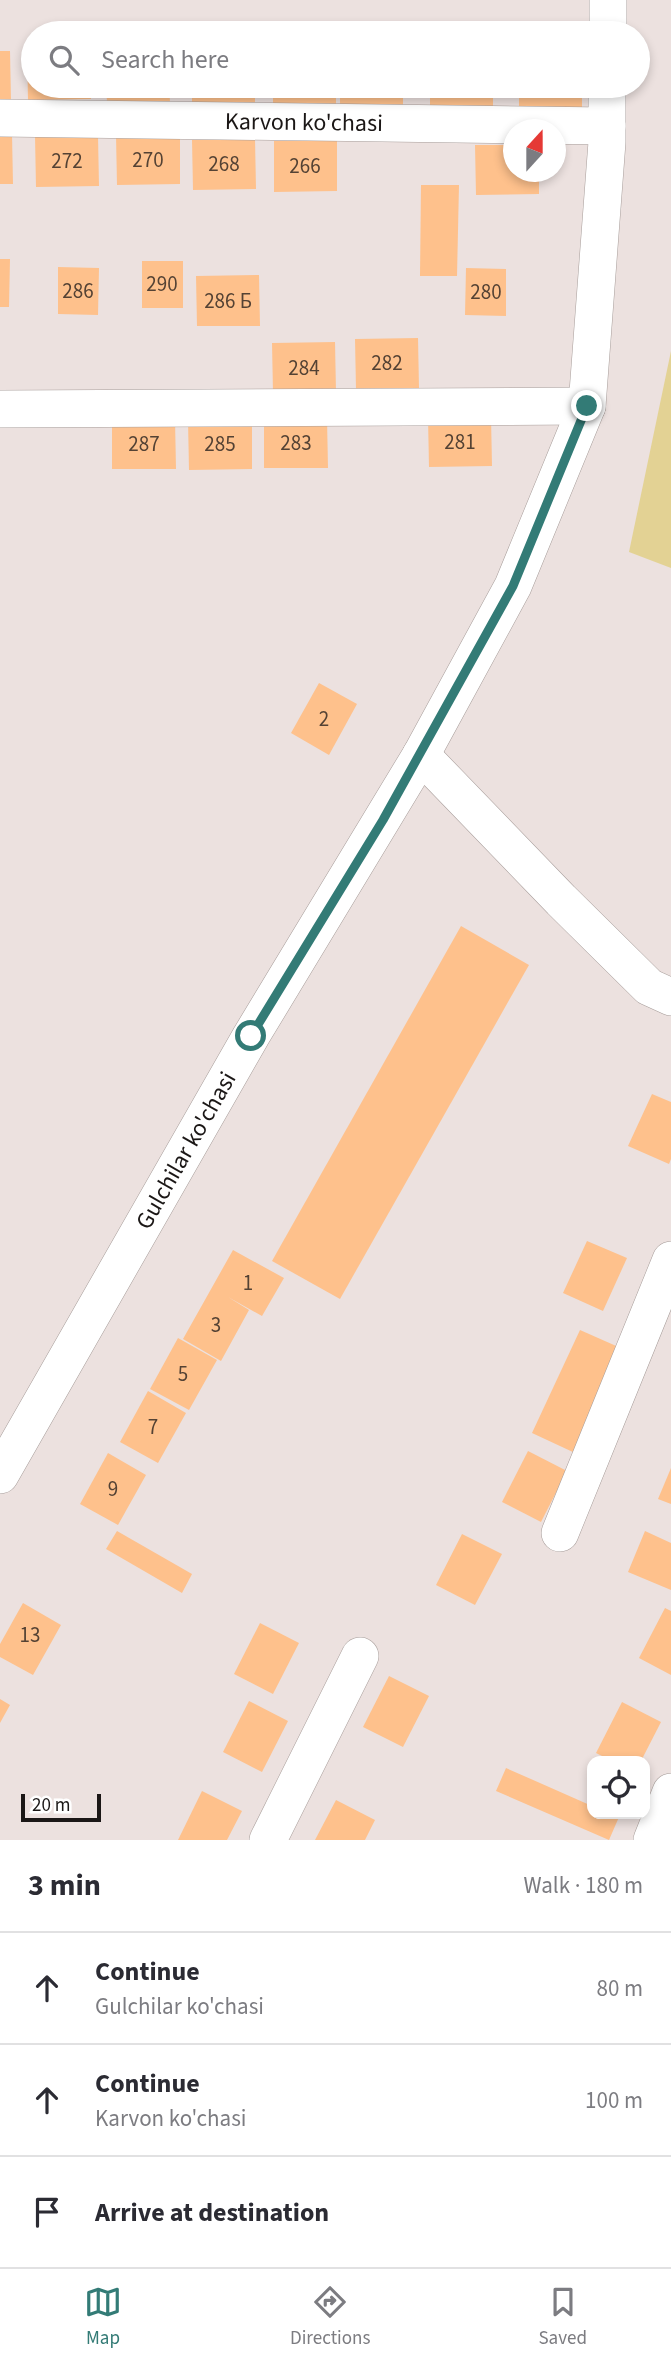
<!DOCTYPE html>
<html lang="en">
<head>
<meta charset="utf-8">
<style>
  body { margin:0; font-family:"Source Sans 3",sans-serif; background:#f7f7f7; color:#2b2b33 }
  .controls { position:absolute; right:21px; bottom:21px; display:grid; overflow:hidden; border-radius:14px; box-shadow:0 4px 10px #0003 }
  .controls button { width:63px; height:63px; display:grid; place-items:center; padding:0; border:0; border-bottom:2px solid #e1e1e2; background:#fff; color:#2b2b33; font:35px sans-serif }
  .compass { position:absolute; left:503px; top:119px; width:63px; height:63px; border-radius:50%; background:#fff; box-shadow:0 4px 10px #0003; rotate:21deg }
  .scale { position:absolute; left:21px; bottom:18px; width:80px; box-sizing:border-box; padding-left:7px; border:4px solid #1b1716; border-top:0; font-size:19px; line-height:24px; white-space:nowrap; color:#1b1716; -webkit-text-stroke:5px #fff; paint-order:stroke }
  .stop { position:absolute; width:21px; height:21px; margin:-16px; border:5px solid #337b76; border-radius:50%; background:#fff }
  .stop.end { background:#337b76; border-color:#fff; box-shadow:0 2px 7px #0008 }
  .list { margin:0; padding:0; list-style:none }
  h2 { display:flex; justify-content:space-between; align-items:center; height:91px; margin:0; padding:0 28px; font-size:30px }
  h2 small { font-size:23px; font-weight:400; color:#7c7c81 }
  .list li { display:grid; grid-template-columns:46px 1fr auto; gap:21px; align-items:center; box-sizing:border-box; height:112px; padding:0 28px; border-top:2px solid #e1e1e2 }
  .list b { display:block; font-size:26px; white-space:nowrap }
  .list p { margin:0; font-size:23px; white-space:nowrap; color:#7c7c81 }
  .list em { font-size:23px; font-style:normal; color:#7c7c81 }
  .icon { flex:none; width:38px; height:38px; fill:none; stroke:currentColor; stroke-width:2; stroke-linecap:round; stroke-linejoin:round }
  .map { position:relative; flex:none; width:671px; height:1840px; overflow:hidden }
  .search { position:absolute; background:#fff; box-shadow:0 4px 10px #0003; left:21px; right:21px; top:21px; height:77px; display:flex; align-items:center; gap:18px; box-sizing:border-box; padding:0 24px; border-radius:38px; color:#7c7c81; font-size:26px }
  .sheet { height:427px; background:#fff }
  nav { display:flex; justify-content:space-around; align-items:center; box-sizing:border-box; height:98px; border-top:2px solid #e1e1e2; background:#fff; font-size:19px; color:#7c7c81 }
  nav a { display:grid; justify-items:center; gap:4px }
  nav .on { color:#337b76 }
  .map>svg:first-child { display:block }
  .green { fill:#e3d294 }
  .building { fill:#fec18c }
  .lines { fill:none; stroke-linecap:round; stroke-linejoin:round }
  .minor-casing { stroke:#a79d9a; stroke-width:38 }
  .minor { stroke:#fff; stroke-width:37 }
  .route { stroke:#337b76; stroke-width:9 }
  .labels { text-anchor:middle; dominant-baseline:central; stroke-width:5; stroke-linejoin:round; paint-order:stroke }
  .number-label { font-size:21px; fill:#544234 }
  .street-label { font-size:24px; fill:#1b1716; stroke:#fff }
</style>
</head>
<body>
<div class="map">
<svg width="671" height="1840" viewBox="0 0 671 1840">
  <rect width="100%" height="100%" fill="#ece1df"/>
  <path class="green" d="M 671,351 L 671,568 L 629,552 Z"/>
  <g class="building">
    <path d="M 27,50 L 33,50 L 33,86 L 91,86 L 91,99 L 28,100 Z"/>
    <path d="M 0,51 L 10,51 L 11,101 L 0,102 Z"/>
    <path d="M 106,86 L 169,86 L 170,102 L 107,102 Z"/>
    <rect x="192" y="86" width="63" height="17"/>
    <path d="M 273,86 L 336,86 L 336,106 L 273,107 Z"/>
    <rect x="340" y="86" width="63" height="20"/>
    <rect x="430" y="86" width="63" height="22"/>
    <rect x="519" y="86" width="63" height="26"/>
    <path d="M 0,134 L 12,134 L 13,184 L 0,184 Z"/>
    <path d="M 180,134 L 180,184 L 117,185 L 116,135 Z"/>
    <path d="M 35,136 L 98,136 L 99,186 L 36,187 Z"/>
    <path d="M 255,139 L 256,189 L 193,190 L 192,140 Z"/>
    <path d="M 274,141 L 337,141 L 337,191 L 274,192 Z"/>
    <path d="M 475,145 L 514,145 L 514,172 L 539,172 L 539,194 L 476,195 Z"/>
    <path d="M 421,185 L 459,185 L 457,276 L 420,276 Z"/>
    <path d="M 0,259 L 10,259 L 9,307 L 0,307 Z"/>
    <rect x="142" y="261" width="41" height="47"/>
    <path d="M 58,267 L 99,268 L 98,315 L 58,314 Z"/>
    <path d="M 466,268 L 506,269 L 506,316 L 465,315 Z"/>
    <path d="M 259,275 L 260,326 L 197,326 L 196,276 Z"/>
    <path d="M 418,338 L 419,388 L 356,389 L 355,339 Z"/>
    <path d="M 335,342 L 336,392 L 273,393 L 272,343 Z"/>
    <path d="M 491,416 L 492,466 L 429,467 L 428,417 Z"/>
    <path d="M 327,418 L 328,468 L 264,468 L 264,419 Z"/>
    <path d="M 112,419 L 175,419 L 176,469 L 112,469 Z"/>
    <path d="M 252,419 L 252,469 L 189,470 L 188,420 Z"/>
    <path d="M 319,683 L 357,704 L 329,755 L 291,733 Z"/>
    <path d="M 461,926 L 529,965 L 340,1299 L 272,1261 Z"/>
    <path d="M 652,1094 L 671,1102 L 671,1159 L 669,1164 L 628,1146 Z"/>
    <path d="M 587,1241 L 627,1258 L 603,1311 L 563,1293 Z"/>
    <path d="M 233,1250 L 284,1278 L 262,1316 L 228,1297 L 249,1310 L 221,1361 L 183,1339 Z"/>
    <path d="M 580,1330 L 623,1349 L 575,1453 L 532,1433 Z"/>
    <path d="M 178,1338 L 217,1360 L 189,1410 L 150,1389 Z"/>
    <path d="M 148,1391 L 186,1413 L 158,1463 L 120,1442 Z"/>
    <path d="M 528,1451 L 567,1471 L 541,1522 L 502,1502 Z"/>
    <path d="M 108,1453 L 146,1475 L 118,1525 L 80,1504 Z"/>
    <path d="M 671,1468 L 671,1504 L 658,1499 Z"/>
    <path d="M 117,1531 L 192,1574 L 182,1593 L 106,1549 Z"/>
    <path d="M 645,1531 L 671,1543 L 671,1590 L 628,1572 Z"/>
    <path d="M 462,1534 L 502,1554 L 475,1605 L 436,1585 Z"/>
    <path d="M 23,1603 L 61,1625 L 33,1675 L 0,1657 L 0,1644 Z"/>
    <path d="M 665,1608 L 671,1611 L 671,1675 L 639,1658 Z"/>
    <path d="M 260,1623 L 299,1643 L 273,1694 L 234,1674 Z"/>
    <path d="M 389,1676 L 429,1696 L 403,1747 L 363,1727 Z"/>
    <path d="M 0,1699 L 10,1705 L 0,1723 Z"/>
    <path d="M 249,1701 L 288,1721 L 262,1772 L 223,1752 Z"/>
    <path d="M 622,1702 L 661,1722 L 641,1761 L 612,1761 L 596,1753 Z"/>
    <path d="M 506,1768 L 592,1806 L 592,1814 L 611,1814 L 619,1817 L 609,1840 L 496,1791 Z"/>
    <path d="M 202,1791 L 242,1811 L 227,1840 L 178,1840 Z"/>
    <path d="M 336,1800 L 375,1820 L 365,1840 L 315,1840 Z"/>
  </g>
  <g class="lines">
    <g class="minor-casing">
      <g id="minor">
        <path d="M 608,33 L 608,0"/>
        <path id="s1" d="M 0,118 L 607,126"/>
        <path d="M 0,409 L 587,406"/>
        <path d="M 421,755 L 561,900 L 649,987 L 671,997"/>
        <path id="s2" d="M 0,1475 L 251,1036 L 421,755 L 513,586 L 587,406 L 607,142 L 607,86"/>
        <path d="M 560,1533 L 671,1260"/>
        <path d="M 268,1840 L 360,1656"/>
        <path d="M 652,1840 L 671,1792"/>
      </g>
    </g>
    <use href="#minor" class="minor"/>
  </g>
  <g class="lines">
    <path class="route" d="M 251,1036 L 383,820 L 513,586 L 587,406"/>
  </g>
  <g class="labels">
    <g class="number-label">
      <text x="148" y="160">270</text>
      <text x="67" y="161">272</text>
      <text x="224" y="164">268</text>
      <text x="305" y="166">266</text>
      <text x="162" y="284">290</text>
      <text x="78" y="291">286</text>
      <text x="486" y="292">280</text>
      <text x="228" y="301">286 Б</text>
      <text x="387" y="363">282</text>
      <text x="304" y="368">284</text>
      <text x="460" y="442">281</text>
      <text x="296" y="443">283</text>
      <text x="144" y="444">287</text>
      <text x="220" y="444">285</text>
      <text x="324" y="719">2</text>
      <text x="248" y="1283">1</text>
      <text x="216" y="1325">3</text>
      <text x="183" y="1374">5</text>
      <text x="153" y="1427">7</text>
      <text x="113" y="1489">9</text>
      <text x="30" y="1635">13</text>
    </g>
    <g class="street-label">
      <text stroke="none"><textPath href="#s1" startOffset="304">Karvon ko'chasi</textPath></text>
      <text stroke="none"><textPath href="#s2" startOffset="374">Gulchilar ko'chasi</textPath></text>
    </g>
  </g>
</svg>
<div class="controls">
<button><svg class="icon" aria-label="locate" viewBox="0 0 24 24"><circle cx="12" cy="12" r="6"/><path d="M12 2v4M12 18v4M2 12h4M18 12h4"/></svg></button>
</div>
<svg class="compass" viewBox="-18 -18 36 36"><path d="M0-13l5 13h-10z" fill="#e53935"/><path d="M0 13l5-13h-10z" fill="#7c7c81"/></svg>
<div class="scale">20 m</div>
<div class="stop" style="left:251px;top:1036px"></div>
<div class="stop end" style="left:587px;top:406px"></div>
<div class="search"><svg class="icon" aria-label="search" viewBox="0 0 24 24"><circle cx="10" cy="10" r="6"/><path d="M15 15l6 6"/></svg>Search here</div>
</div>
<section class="sheet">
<h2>3 min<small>Walk · 180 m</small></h2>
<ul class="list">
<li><svg class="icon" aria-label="ahead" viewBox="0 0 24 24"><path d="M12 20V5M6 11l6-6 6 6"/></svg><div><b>Continue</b><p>Gulchilar ko'chasi</p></div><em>80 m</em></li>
<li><svg class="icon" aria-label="ahead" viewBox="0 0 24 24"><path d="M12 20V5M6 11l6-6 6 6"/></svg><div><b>Continue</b><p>Karvon ko'chasi</p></div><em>100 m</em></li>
<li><svg class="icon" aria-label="arrive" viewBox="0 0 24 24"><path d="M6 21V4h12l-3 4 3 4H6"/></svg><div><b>Arrive at destination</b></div></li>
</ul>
</section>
<nav>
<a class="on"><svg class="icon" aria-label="map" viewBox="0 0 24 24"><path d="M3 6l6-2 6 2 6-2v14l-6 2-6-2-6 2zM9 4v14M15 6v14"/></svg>Map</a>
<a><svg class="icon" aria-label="directions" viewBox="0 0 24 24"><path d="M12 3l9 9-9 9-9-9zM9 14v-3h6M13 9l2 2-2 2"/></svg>Directions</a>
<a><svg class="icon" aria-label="saved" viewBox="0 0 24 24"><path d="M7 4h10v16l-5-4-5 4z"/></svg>Saved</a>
</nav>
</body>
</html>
